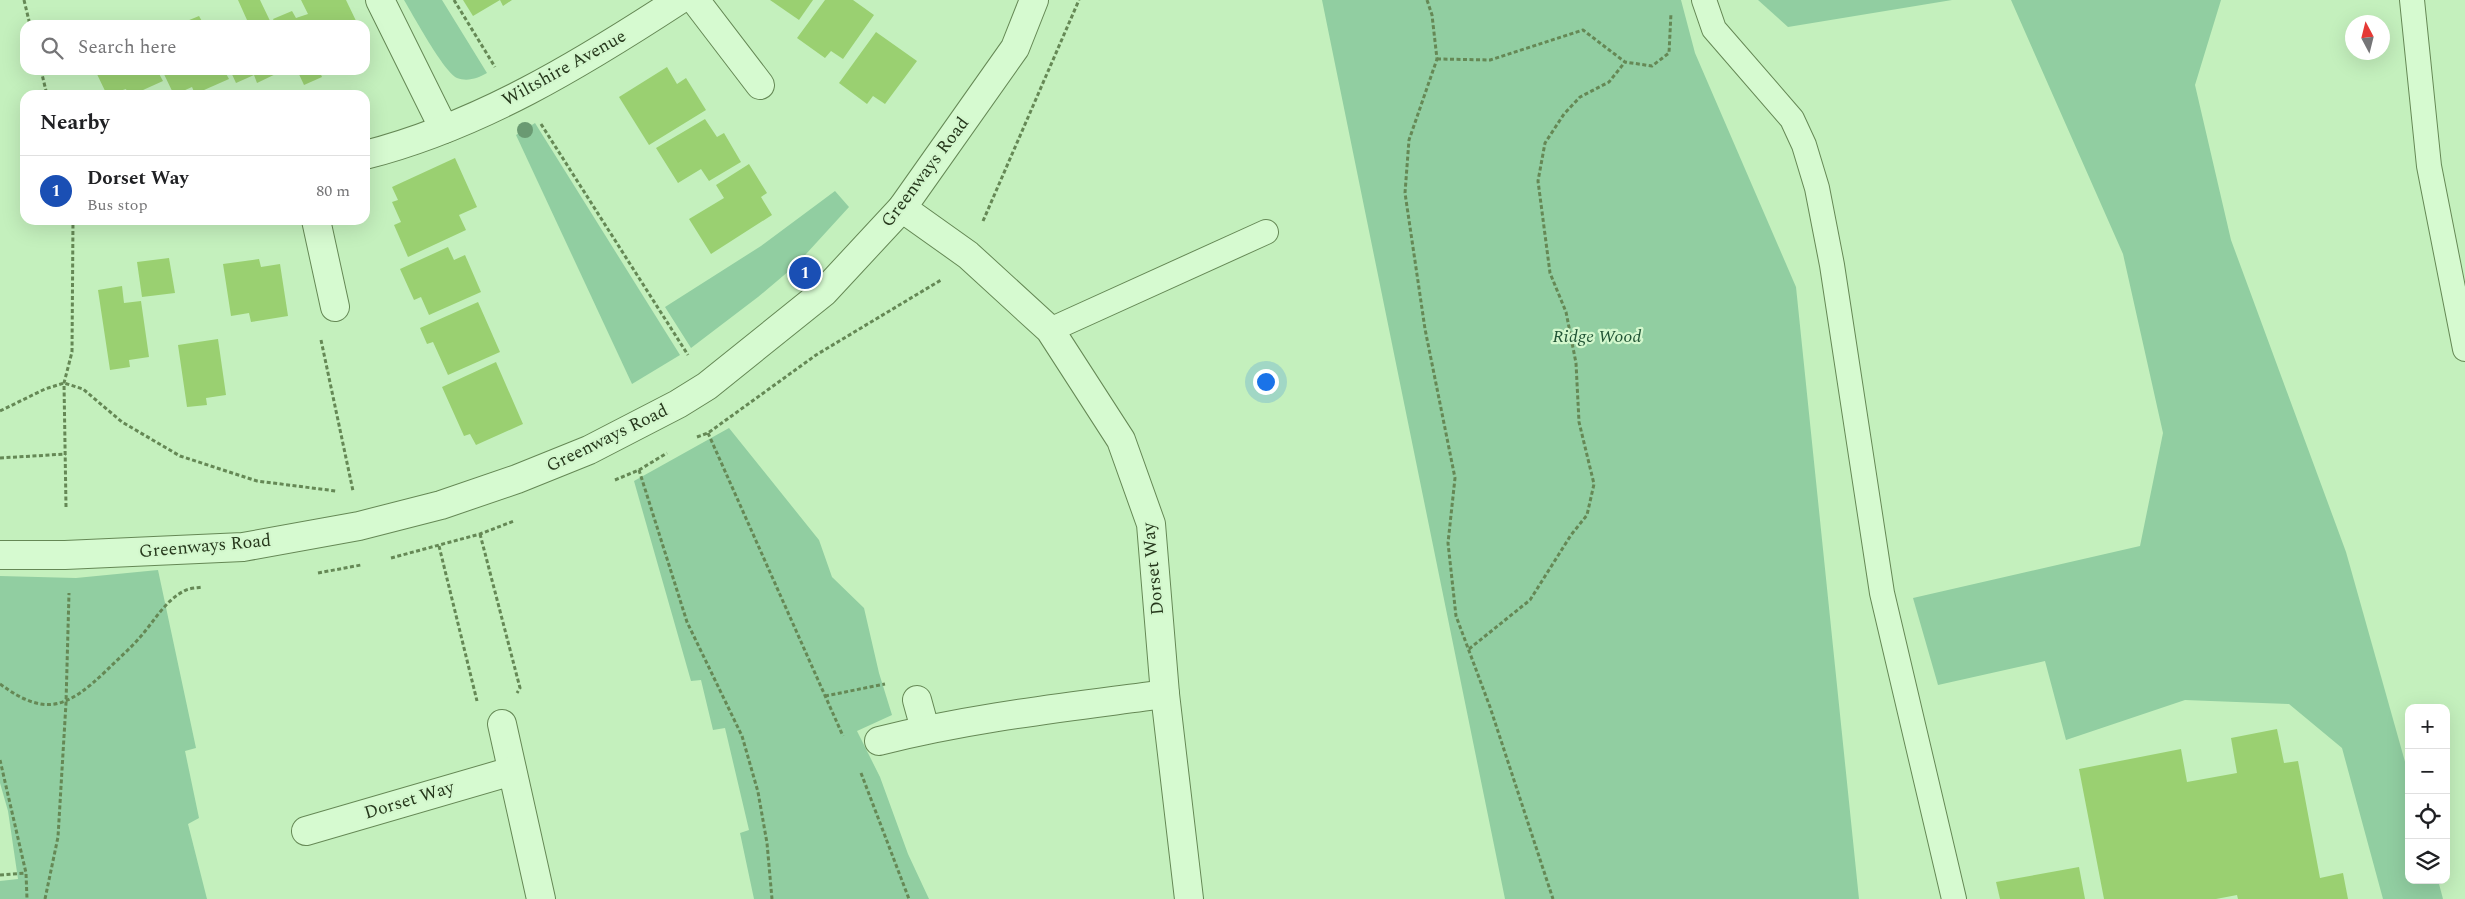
<!DOCTYPE html>
<html lang="en">
<head>
<meta charset="utf-8">
<style>
  body { margin:0; font-family:Spectral,serif; background:#f6f6f6; color:#202124 }
  .controls { position:absolute; right:15px; bottom:15px; display:grid; overflow:hidden; border-radius:10px; box-shadow:0 5px 20px #0002 }
  .controls button { width:45px; height:45px; display:grid; place-items:center; padding:0; border:0; border-bottom:1px solid #e0e0e0; background:#fff; color:#202124; font:25px sans-serif }
  .compass { position:absolute; left:2345px; top:15px; width:45px; height:45px; border-radius:50%; background:#fff; box-shadow:0 5px 20px #0002; rotate:353deg }
  .you { position:absolute; left:1265px; top:381px; width:18px; height:18px; margin:-12px; border:4px solid #fff; border-radius:50%; background:#1a73e8; box-shadow:0 0 0 8px #1a73e833 }
  .badge { display:grid; place-items:center; width:32px; height:32px; border-radius:50%; background:#7c3aed; color:#fff; font-size:16px; font-weight:700 }
  .pin { position:absolute; translate:-50% -50%; border:2px solid #fff; box-shadow:0 1px 5px #0006 }
  .list { margin:0; padding:0; list-style:none }
  h2 { display:flex; justify-content:space-between; align-items:center; height:65px; margin:0; padding:0 20px; font-size:21px }
  h2 small { font-size:16px; font-weight:400; color:#757577 }
  .list li { display:grid; grid-template-columns:32px 1fr auto; gap:15px; align-items:center; box-sizing:border-box; height:70px; padding:0 20px; border-top:1px solid #e0e0e0 }
  .list b { display:block; font-size:19px; white-space:nowrap }
  .list p { margin:0; font-size:16px; white-space:nowrap; color:#757577 }
  .list em { font-size:16px; font-style:normal; color:#757577 }
  .icon { flex:none; width:28px; height:28px; fill:none; stroke:currentColor; stroke-width:2; stroke-linecap:round; stroke-linejoin:round }
  .map { position:relative; flex:none; width:2465px; height:899px; overflow:hidden }
  .search { position:absolute; background:#fff; box-shadow:0 5px 20px #0002; left:20px; top:20px; width:350px; height:55px; display:flex; align-items:center; gap:12px; box-sizing:border-box; padding:0 18px; border-radius:15px; color:#757577; font-size:19px }
  .panel { position:absolute; background:#fff; box-shadow:0 5px 20px #0002; left:20px; top:90px; width:350px; height:135px; border-radius:15px }
  .map>svg:first-child { display:block }
  .green { fill:#91cea1 }
  .building { fill:#9ad071 }
  .lines { fill:none; stroke-linecap:round; stroke-linejoin:round }
  .lane-casing { stroke:#658855; stroke-width:26 }
  .street-casing { stroke:#658855; stroke-width:30 }
  .path { stroke:#658855; stroke-width:3; stroke-dasharray:4 2.5; stroke-linecap:butt }
  .lane { stroke:#d6fad0; stroke-width:24 }
  .street { stroke:#d6fad0; stroke-width:28 }
  .tree { fill:#6a9a72 }
  .labels { text-anchor:middle; dominant-baseline:central; stroke-width:4.5; stroke-linejoin:round; paint-order:stroke }
  .street-label { font-size:18px; fill:#25371b; stroke:#d3f7cd }
  .park-label { font-size:18px; font-style:italic; fill:#215435; stroke:#d3f7cd }
</style>
</head>
<body>
<div class="map">
<svg width="2465" height="899" viewBox="0 0 2465 899">
  <rect width="100%" height="100%" fill="#c4f0bd"/>
  <g class="green">
    <path d="M 404,0 L 442,0 L 487,73 C 478,78 468,82 457,78 C 444,72 413,15 404,0 Z"/>
    <path d="M 1322,0 L 1681,0 L 1695,53 L 1796,287 L 1859,899 L 1505,899 Z"/>
    <path d="M 1758,0 L 1952,0 L 1788,27 Z"/>
    <path d="M 2011,0 L 2221,0 L 2195,85 L 2231,240 L 2346,552 L 2409,776 L 2409,880 L 2438,880 L 2443,899 L 2383,899 L 2342,748 L 2289,704 L 2185,700 L 2066,740 L 2045,661 L 1938,685 L 1913,598 L 2140,546 L 2163,433 L 2123,254 Z"/>
    <path d="M 535,123 L 680,355 L 632,384 L 516,135 Z"/>
    <path d="M 835,191 L 849,207 L 796,265 L 758,297 L 691,348 L 665,307 L 761,246 Z"/>
    <path d="M 729,428 L 819,540 L 832,577 L 864,608 L 879,673 L 892,715 L 857,731 L 880,777 L 908,854 L 929,899 L 754,899 L 740,833 L 749,830 L 725,728 L 713,730 L 701,680 L 691,681 L 634,481 Z"/>
    <path d="M 158,570 L 196,748 L 185,751 L 199,818 L 188,824 L 207,899 L 0,899 L 0,881 L 18,879 L 8,811 L 0,783 L 0,576 L 76,578 Z"/>
  </g>
  <g class="building">
    <path d="M 238,0 L 260,0 L 272,25 L 236,25 L 247,20 Z"/>
    <path d="M 301,0 L 346,0 L 358,25 L 276,25 L 273,19 L 292,11 L 296,18 L 308,14 Z"/>
    <path d="M 463,0 L 512,0 L 503,6 L 500,0 L 473,16 Z"/>
    <path d="M 770,0 L 813,0 L 799,20 Z"/>
    <path d="M 825,0 L 853,0 L 874,15 L 843,59 L 831,51 L 825,58 L 797,38 Z"/>
    <path d="M 199,16 L 204,25 L 182,25 L 182,23 Z"/>
    <path d="M 876,32 L 917,61 L 885,104 L 873,96 L 867,104 L 839,83 Z"/>
    <path d="M 667,67 L 677,84 L 686,78 L 706,110 L 649,145 L 619,97 Z"/>
    <path d="M 95,70 L 157,70 L 163,81 L 132,95 L 128,95 L 126,89 L 107,95 Z"/>
    <path d="M 162,70 L 224,70 L 229,79 L 195,94 L 192,87 L 174,95 Z"/>
    <path d="M 230,70 L 284,70 L 257,83 L 254,75 L 236,83 Z"/>
    <path d="M 297,70 L 319,70 L 322,77 L 304,85 Z"/>
    <path d="M 705,119 L 717,137 L 724,133 L 741,162 L 709,181 L 701,169 L 678,183 L 656,148 Z"/>
    <path d="M 455,158 L 477,207 L 459,215 L 466,230 L 408,257 L 394,225 L 401,222 L 392,202 L 398,200 L 392,187 Z"/>
    <path d="M 749,164 L 767,193 L 761,197 L 772,215 L 711,254 L 689,219 L 724,198 L 716,185 Z"/>
    <path d="M 448,247 L 454,260 L 465,255 L 481,292 L 429,315 L 421,297 L 414,300 L 400,269 Z"/>
    <path d="M 169,258 L 175,293 L 142,297 L 137,262 Z"/>
    <path d="M 259,259 L 261,267 L 280,264 L 288,316 L 251,322 L 249,313 L 231,316 L 223,264 Z"/>
    <path d="M 122,286 L 124,303 L 141,301 L 149,357 L 129,360 L 130,367 L 110,370 L 98,290 Z"/>
    <path d="M 478,302 L 500,352 L 448,375 L 433,342 L 427,344 L 420,328 Z"/>
    <path d="M 218,339 L 226,395 L 206,398 L 207,405 L 187,407 L 178,345 Z"/>
    <path d="M 496,362 L 523,424 L 476,445 L 470,434 L 464,436 L 442,387 Z"/>
    <path d="M 2277,729 L 2284,763 L 2298,761 L 2320,878 L 2343,873 L 2348,899 L 2238,899 L 2237,895 L 2216,899 L 2104,899 L 2079,769 L 2181,749 L 2187,782 L 2237,773 L 2231,738 Z"/>
    <path d="M 2079,867 L 2085,899 L 2000,899 L 1996,882 Z"/>
  </g>
  <g class="lines">
    <g class="lane-casing">
      <g id="lane">
        <path d="M 1704,0 L 1714,29 L 1792,119 L 1804,145 L 1817,188 L 1832,265 L 1882,593 L 1954,899"/>
        <path d="M 2412,0 L 2429,166 L 2465,349"/>
        <path d="M 1050,330 L 1266,232"/>
      </g>
    </g>
    <g class="street-casing">
      <g id="street">
        <path d="M 380,0 L 444,129"/>
        <path d="M 695,0 L 760,85"/>
        <path d="M 365,155 C 479,126 581,64 679,0"/>
        <path d="M 902,208 L 968,255 L 1050,330 L 1121,440 L 1151,524 L 1165,694 L 1189,899"/>
        <path d="M 316,220 L 335,307"/>
        <path d="M 0,555 L 65,555 L 243,547 L 359,526 L 441,505 L 517,479 L 589,450 L 678,404 L 707,386 L 824,292 L 902,208 L 1015,48 L 1034,0"/>
        <path d="M 917,700 L 925,729"/>
        <path d="M 502,724 L 541,899"/>
        <path d="M 879,741 C 973,717 1069,707 1165,694"/>
        <path d="M 306,831 L 512,771"/>
      </g>
    </g>
    <g class="path">
      <path d="M 24,0 L 30,25"/>
      <path d="M 454,0 L 495,67"/>
      <path d="M 1427,0 L 1432,15 L 1437,59 L 1409,140 L 1405,193 L 1425,329 L 1455,478 L 1448,543 L 1456,616 L 1490,707 L 1553,899"/>
      <path d="M 1437,59 L 1490,60 L 1583,30 L 1625,62 L 1652,66 L 1669,53 L 1671,13"/>
      <path d="M 41,70 L 47,95"/>
      <path d="M 541,124 L 688,355"/>
      <path d="M 983,221 L 1079,0"/>
      <path d="M 321,340 L 353,491"/>
      <path d="M 0,411 L 45,389 L 64,383 L 83,389 L 122,422 L 180,456 L 257,481 L 336,491"/>
      <path d="M 708,433 L 843,736"/>
      <path d="M 697,437 L 708,433 L 816,355 L 941,280"/>
      <path d="M 0,458 L 66,454"/>
      <path d="M 639,470 L 687,622 L 742,736 L 758,792 L 767,843 L 772,899"/>
      <path d="M 615,480 L 639,470 L 667,453"/>
      <path d="M 66,507 L 64,383 L 72,352 L 73,220"/>
      <path d="M 480,534 L 520,688 L 517,693"/>
      <path d="M 439,546 L 477,701"/>
      <path d="M 391,558 L 480,534 L 514,521"/>
      <path d="M 318,573 L 361,565"/>
      <path d="M 1469,649 L 1530,600 L 1571,535 L 1587,515 L 1594,484 L 1579,422 L 1576,363 L 1566,312 L 1550,273 L 1538,181 L 1545,143 L 1564,114 L 1580,97 L 1609,82 L 1625,62"/>
      <path d="M 0,684 C 46,718 68,707 106,671 C 118,659 131,648 142,635 C 154,621 166,600 184,591 C 189,588 196,588 202,587"/>
      <path d="M 825,696 L 885,684"/>
      <path d="M 0,760 L 26,873 L 27,899"/>
      <path d="M 861,773 L 909,899"/>
      <path d="M 0,875 L 26,873"/>
      <path d="M 45,899 L 58,837 L 66,703 L 69,593"/>
    </g>
    <use href="#lane" class="lane"/>
    <use href="#street" class="street"/>
  </g>
  <circle class="tree" cx="525" cy="130" r="8"/>
  <g class="labels">
    <g class="street-label">
      <text transform="translate(564 68) rotate(-29)">Wiltshire Avenue</text>
      <text transform="translate(925 172) rotate(-53)">Greenways Road</text>
      <text transform="translate(607 438) rotate(-26)">Greenways Road</text>
      <text transform="translate(205 546) rotate(-5)">Greenways Road</text>
      <text transform="translate(1153 569) rotate(-96)">Dorset Way</text>
      <text transform="translate(409 800) rotate(-17)">Dorset Way</text>
    </g>
    <g class="park-label">
      <text x="1597" y="336">Ridge Wood</text>
    </g>
  </g>
</svg>
<div class="controls">
<button>+</button>
<button>−</button>
<button><svg class="icon" aria-label="locate" viewBox="0 0 24 24"><circle cx="12" cy="12" r="6"/><path d="M12 2v4M12 18v4M2 12h4M18 12h4"/></svg></button>
<button><svg class="icon" aria-label="layers" viewBox="0 0 24 24"><path d="M12 4l9 5-9 5-9-5zM3 14l9 5 9-5"/></svg></button>
</div>
<svg class="compass" viewBox="-18 -18 36 36"><path d="M0-13l5 13h-10z" fill="#e53935"/><path d="M0 13l5-13h-10z" fill="#757577"/></svg>
<div class="you"></div>
<div class="pin badge" style="left:805px;top:273px;background:#1a4fb4">1</div>
<div class="search"><svg class="icon" aria-label="search" viewBox="0 0 24 24"><circle cx="10" cy="10" r="6"/><path d="M15 15l6 6"/></svg>Search here</div>
<section class="panel">
<h2>Nearby<small></small></h2>
<ul class="list">
<li><span class="badge" style="background:#1a4fb4">1</span><div><b>Dorset Way</b><p>Bus stop</p></div><em>80 m</em></li>
</ul>
</section>
</div>
</body>
</html>
